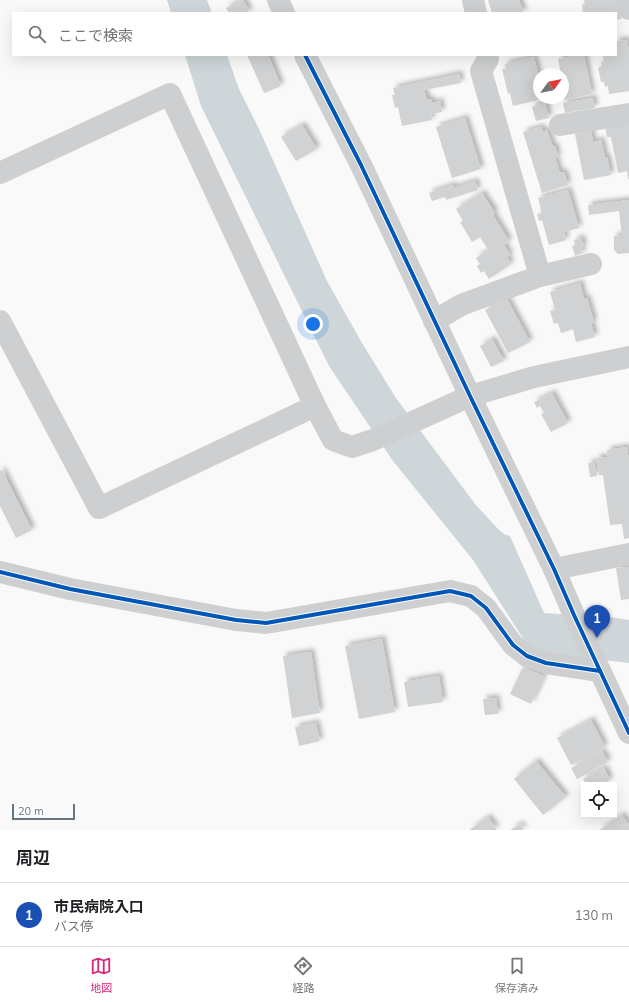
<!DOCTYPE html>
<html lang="ja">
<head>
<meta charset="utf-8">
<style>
  body { margin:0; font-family:Mulish,"Noto Sans JP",sans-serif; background:#f6f6f6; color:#202124 }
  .controls { position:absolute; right:12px; bottom:12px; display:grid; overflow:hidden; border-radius:0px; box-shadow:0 4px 16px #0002 }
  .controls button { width:36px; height:36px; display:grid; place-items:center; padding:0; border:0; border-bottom:1px solid #e0e0e0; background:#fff; color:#202124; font:20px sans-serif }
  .compass { position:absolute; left:533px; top:68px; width:36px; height:36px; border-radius:50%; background:#fff; box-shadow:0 4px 16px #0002; rotate:57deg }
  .scale { position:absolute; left:12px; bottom:10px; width:63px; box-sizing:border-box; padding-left:4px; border:2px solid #657683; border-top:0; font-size:11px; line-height:14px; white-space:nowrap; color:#657683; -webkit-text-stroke:3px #fff; paint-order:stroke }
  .you { position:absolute; left:313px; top:324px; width:14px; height:14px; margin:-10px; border:3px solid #fff; border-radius:50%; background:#1a73e8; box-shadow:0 0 0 6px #1a73e833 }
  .badge { display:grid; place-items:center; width:26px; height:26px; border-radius:50%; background:#db2777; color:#fff; font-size:13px; font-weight:700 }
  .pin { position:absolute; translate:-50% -33px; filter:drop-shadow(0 1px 2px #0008) }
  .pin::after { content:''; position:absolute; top:21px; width:14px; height:12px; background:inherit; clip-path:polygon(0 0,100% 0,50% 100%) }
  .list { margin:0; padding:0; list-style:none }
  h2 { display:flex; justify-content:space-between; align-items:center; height:52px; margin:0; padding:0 16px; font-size:17px }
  h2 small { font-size:13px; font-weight:400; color:#757577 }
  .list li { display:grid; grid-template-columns:26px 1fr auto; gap:12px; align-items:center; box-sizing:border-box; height:64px; padding:0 16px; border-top:1px solid #e0e0e0 }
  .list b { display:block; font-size:15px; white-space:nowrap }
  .list p { margin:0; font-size:13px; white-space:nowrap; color:#757577 }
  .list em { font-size:13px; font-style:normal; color:#757577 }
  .icon { flex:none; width:22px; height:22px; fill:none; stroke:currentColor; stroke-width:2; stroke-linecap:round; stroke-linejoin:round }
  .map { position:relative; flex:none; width:629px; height:830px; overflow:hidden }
  .search { position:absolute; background:#fff; box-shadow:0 4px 16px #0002; left:12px; right:12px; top:12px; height:44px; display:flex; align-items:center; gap:10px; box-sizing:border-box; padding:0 14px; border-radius:0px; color:#757577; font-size:15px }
  .sheet { height:116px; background:#fff }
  nav { display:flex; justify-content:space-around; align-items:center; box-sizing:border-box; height:56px; border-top:1px solid #e0e0e0; background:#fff; font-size:11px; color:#757577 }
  nav a { display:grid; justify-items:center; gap:2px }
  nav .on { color:#db2777 }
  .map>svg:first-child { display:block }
  .water { fill:#ced6d9 }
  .building { fill:#d0d2d3; filter:url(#shadow) }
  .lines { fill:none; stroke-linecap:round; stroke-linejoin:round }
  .minor { stroke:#cecfd0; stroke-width:22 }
  .cycleway-casing { stroke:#fff; stroke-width:6 }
  .cycleway { stroke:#0057b8; stroke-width:4 }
</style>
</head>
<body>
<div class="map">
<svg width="629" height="830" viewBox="0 0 629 830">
  <defs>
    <filter id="shadow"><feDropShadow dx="3.5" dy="-3.5" stdDeviation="2" flood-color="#0004"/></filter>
  </defs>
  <rect width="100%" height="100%" fill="#f9f9f9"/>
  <g class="water">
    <path d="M 167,0 L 207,0 L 212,13 L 171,13 Z"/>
    <path d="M 185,55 L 227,55 L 239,89 L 259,129 L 327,281 L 362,343 L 396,398 L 475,504 L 498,529 L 504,534 L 510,536 L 544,613 L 608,617 L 629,620 L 629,663 L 551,654 L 536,649 L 524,640 L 473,560 L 393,461 L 329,366 L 201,106 Z"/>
  </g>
  <g class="building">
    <path d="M 241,0 L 243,0 L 250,13 L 229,13 L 226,8 Z"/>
    <path d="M 488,0 L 519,0 L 524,13 L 492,13 Z"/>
    <path d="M 584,0 L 617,0 L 621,19 L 616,20 L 616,13 L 583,13 L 582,5 L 585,4 Z"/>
    <path d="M 627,40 L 629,52 L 629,91 L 609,94 L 608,86 L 605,87 L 604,82 L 601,82 L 598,68 L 602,66 L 601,62 L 604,61 L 603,55 L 616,55 L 616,41 Z"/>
    <path d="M 247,55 L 268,55 L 281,86 L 264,93 Z"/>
    <path d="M 579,55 L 584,55 L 592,94 L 564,100 L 563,74 L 561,74 L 558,59 Z"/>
    <path d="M 534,57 L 539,77 L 539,98 L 542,99 L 513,106 L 510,93 L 508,94 L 502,69 L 506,69 L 505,64 Z"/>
    <path d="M 459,74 L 461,83 L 424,90 L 427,100 L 431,99 L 432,103 L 440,101 L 442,112 L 431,114 L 432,120 L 402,126 L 398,107 L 395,108 L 392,95 L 395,95 L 393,88 Z"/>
    <path d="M 593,98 L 595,108 L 565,113 L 563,103 Z"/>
    <path d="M 545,103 L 549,118 L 536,121 L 532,107 Z"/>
    <path d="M 465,118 L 481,169 L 452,178 L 436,127 Z"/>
    <path d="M 629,122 L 629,179 L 628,179 L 627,171 L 618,173 L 611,137 L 607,137 L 605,126 Z"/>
    <path d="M 302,125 L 317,149 L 296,161 L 281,137 Z"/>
    <path d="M 541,127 L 543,132 L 547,130 L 553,147 L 555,146 L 558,157 L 555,158 L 560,173 L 564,172 L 568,185 L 542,193 L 523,132 Z"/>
    <path d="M 591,131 L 593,142 L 601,140 L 605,157 L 607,157 L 611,175 L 584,180 L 575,134 Z"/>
    <path d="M 475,181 L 478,190 L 446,200 L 445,197 L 432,201 L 429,193 L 453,185 L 454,188 Z"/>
    <path d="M 568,190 L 579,228 L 564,232 L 566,240 L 549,245 L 542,220 L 539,221 L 537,214 L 542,213 L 538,198 Z"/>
    <path d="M 482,193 L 495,213 L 493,215 L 509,241 L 504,245 L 510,255 L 507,257 L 511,264 L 489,279 L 484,271 L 481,273 L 477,266 L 480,264 L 476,258 L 488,250 L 480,237 L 472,242 L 460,222 L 463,221 L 456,209 Z"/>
    <path d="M 629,200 L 629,253 L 618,254 L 614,250 L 614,236 L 622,235 L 619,211 L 589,215 L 588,205 Z"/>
    <path d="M 581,238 L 584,246 L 581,247 L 583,253 L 575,256 L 572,246 L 575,245 L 574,240 Z"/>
    <path d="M 580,283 L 584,299 L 587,298 L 594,322 L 591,323 L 595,337 L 576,342 L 573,329 L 561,333 L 558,323 L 554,324 L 550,311 L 555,310 L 550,292 Z"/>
    <path d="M 507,299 L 530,342 L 508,353 L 485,310 Z"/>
    <path d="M 492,339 L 504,361 L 491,367 L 480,346 Z"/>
    <path d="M 552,393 L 568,423 L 551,432 L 541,414 L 544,413 L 540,406 L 537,408 L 534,402 Z"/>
    <path d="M 627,447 L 629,463 L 629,538 L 624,539 L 622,524 L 610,525 L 603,475 L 599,475 L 596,458 L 608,457 L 607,450 Z"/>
    <path d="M 594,462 L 597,476 L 590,477 L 588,463 Z"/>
    <path d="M 2,470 L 32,530 L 16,538 L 0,506 L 0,471 Z"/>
    <path d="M 629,567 L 629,599 L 621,600 L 616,568 Z"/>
    <path d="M 382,639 L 395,712 L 359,719 L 345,646 Z"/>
    <path d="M 311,652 L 320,713 L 292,718 L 283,656 Z"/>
    <path d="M 523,667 L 544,676 L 531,704 L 510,694 Z"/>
    <path d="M 439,676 L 443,702 L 408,707 L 404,682 Z"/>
    <path d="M 496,698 L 498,714 L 485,715 L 483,699 Z"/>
    <path d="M 591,720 L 605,747 L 571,765 L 557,738 Z"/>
    <path d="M 316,723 L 320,741 L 299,746 L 295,727 Z"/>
    <path d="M 602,751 L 608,762 L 577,779 L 571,768 Z"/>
    <path d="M 536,761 L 566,797 L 543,815 L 514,779 Z"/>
    <path d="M 604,768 L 610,780 L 601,785 L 586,785 L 583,779 Z"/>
    <path d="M 622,815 L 629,825 L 629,830 L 599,830 Z"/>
    <path d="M 488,817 L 497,830 L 469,830 Z"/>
    <path d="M 520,824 L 524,830 L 510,830 Z"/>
  </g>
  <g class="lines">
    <g class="minor">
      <path d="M 278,0 L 284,13"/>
      <path d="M 473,0 L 476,13"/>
      <path d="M 628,0 L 629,9"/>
      <path d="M 305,55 L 361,165 L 470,396 L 554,569 L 574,615 L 629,733"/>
      <path d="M 487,55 L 488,59 L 481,71 L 540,276"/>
      <path d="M 560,125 L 629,114"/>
      <path d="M 0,173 L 170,94 L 315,406 L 333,440 L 352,447 L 373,440 L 470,396 L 534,377 L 629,357"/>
      <path d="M 0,321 L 99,508 L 315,406"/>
      <path d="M 434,321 L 461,305 L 540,276 L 591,264"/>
      <path d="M 554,569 L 629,554"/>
      <path d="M 0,572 L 70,589 L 236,620 L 266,623 L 450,591 L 471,596 L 486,608 L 513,645 L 527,656 L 546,663 L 600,671"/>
    </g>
    <g class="cycleway-casing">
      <g id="cycleway">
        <path d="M 305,55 L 361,165 L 470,396 L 554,569 L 574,615 L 629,733"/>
        <path d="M 0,572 L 70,589 L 236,620 L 266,623 L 450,591 L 471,596 L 486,608 L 513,645 L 527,656 L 546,663 L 600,671"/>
      </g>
    </g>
    <use href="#cycleway" class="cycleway"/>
  </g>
</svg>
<div class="controls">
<button><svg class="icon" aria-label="locate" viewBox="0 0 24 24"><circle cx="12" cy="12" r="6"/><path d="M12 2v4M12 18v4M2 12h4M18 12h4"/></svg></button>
</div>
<svg class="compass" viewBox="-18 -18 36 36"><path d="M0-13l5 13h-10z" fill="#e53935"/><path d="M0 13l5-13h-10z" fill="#757577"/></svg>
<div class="scale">20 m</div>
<div class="you"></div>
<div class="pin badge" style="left:597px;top:638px;background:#1a4fb4">1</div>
<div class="search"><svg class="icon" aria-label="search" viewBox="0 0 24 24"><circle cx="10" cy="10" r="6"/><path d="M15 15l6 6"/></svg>ここで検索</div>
</div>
<section class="sheet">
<h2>周辺<small></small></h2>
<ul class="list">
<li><span class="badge" style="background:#1a4fb4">1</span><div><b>市民病院入口</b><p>バス停</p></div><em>130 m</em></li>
</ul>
</section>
<nav>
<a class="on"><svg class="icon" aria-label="map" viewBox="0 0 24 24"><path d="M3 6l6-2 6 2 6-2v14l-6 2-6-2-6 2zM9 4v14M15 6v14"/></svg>地図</a>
<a><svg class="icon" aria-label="directions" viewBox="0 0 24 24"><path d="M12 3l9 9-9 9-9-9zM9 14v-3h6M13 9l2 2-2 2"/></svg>経路</a>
<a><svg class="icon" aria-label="saved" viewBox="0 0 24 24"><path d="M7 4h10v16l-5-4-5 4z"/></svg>保存済み</a>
</nav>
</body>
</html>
